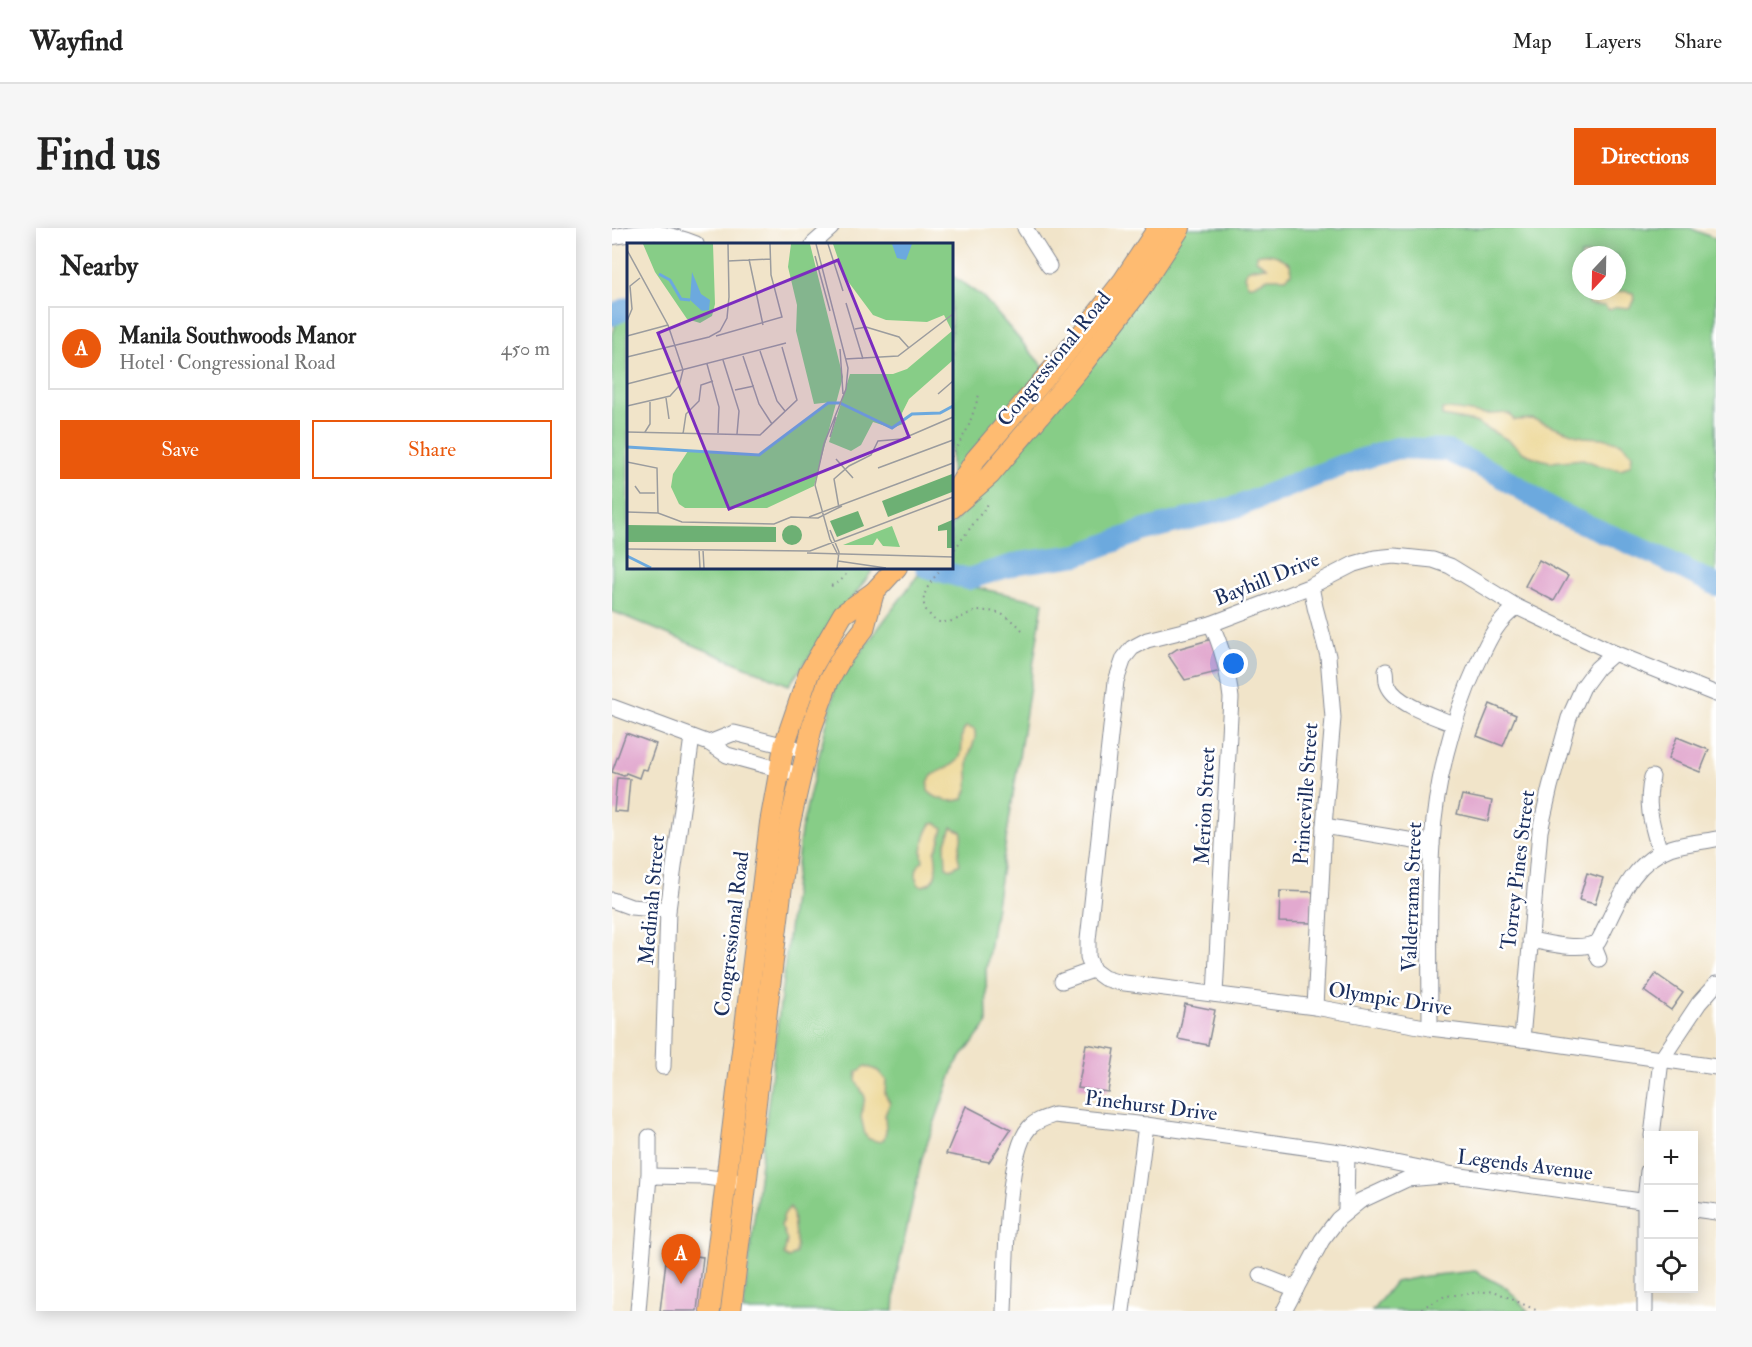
<!DOCTYPE html>
<html lang="en">
<head>
<meta charset="utf-8">
<style>
  body { margin:0; font-family:"IM FELL Double Pica",serif; background:#f6f6f6; color:#222 }
  .controls { position:absolute; right:18px; bottom:18px; display:grid; overflow:hidden; border-radius:0px; box-shadow:0 3px 15px #0003 }
  .controls button { width:54px; height:54px; display:grid; place-items:center; padding:0; border:0; border-bottom:2px solid #e0e0e0; background:#fff; color:#222; font:30px sans-serif }
  .compass { position:absolute; left:960px; top:18px; width:54px; height:54px; border-radius:50%; background:#fff; box-shadow:0 3px 15px #0003; rotate:202deg }
  .you { position:absolute; left:622px; top:436px; width:21px; height:21px; margin:-15px; border:4px solid #fff; border-radius:50%; background:#1a73e8; box-shadow:0 0 0 9px #1a73e833 }
  .badge { display:grid; place-items:center; width:39px; height:39px; border-radius:50%; background:#ea580c; color:#fff; font-size:20px; font-weight:700 }
  .pin { position:absolute; translate:-50% -50px; filter:drop-shadow(0 2px 3px #0008) }
  .pin::after { content:''; position:absolute; top:32px; width:21px; height:18px; background:inherit; clip-path:polygon(0 0,100% 0,50% 100%) }
  .list { margin:0; padding:0; list-style:none }
  h2 { display:flex; justify-content:space-between; align-items:center; height:78px; margin:0; padding:0 24px; font-size:26px }
  h2 small { font-size:20px; font-weight:400; color:#767676 }
  .list li { display:grid; grid-template-columns:39px 1fr auto; gap:18px; align-items:center; box-sizing:border-box; height:84px; margin:0 12px 12px; padding:0 12px; border:2px solid #e0e0e0; border-radius:0px }
  .list b { display:block; font-size:22px; white-space:nowrap }
  .list p { margin:0; font-size:20px; white-space:nowrap; color:#767676 }
  .list em { font-size:20px; font-style:normal; color:#767676 }
  .actions { display:flex; gap:12px; padding:18px 24px }
  .actions a { flex:1; padding:14px 0; border:2px solid #ea580c; border-radius:0px; text-align:center; font-size:21px; color:#ea580c }
  .actions .main { background:#ea580c; color:#fff }
  .icon { flex:none; width:33px; height:33px; fill:none; stroke:currentColor; stroke-width:2; stroke-linecap:round; stroke-linejoin:round }
  .map { position:relative; flex:none; width:1104px; height:1083px; overflow:hidden; border-radius:0px }
  header { display:flex; align-items:center; gap:36px; box-sizing:border-box; height:84px; padding:0 30px; background:#fff; border-bottom:2px solid #e0e0e0 }
  header strong { font-size:28px }
  nav { display:flex; gap:33px; margin-inline-start:auto; font-size:21px }
  .intro { display:flex; align-items:center; justify-content:space-between; box-sizing:border-box; height:144px; padding:0 36px }
  h1 { margin:0; font-size:42px }
  .button { padding:15px 27px; border-radius:0px; background:#ea580c; color:#fff; font-size:21px; font-weight:700 }
  main { display:flex; gap:36px; padding:0 36px }
  aside { flex:1; background:#fff; border-radius:0px; box-shadow:0 3px 15px #0003 }
  .map>svg:first-child { display:block }
  .green { fill:#87cd87; stroke:#517e72; stroke-width:1.5; fill-rule:evenodd }
  .sand { fill:#eeda9e; stroke:#84847e; stroke-width:1.5 }
  .lines { fill:none; stroke-linecap:round; stroke-linejoin:round }
  .river { stroke:#6ca9de; stroke-width:22 }
  .building { fill:#e2a9cf }
  .minor-casing { stroke:#868a94; stroke-width:17 }
  .major-casing { stroke:#868a94; stroke-width:22 }
  .path { stroke:#868a94; stroke-width:2; stroke-dasharray:1.5 4.5; stroke-linecap:butt }
  .minor { stroke:#fff; stroke-width:15 }
  .major { stroke:#febb71; stroke-width:20 }
  .labels { text-anchor:middle; dominant-baseline:central; stroke-width:5; stroke-linejoin:round; paint-order:stroke }
  .street-label { font-size:21px; fill:#1b2f5e; stroke:#fff }
  .inset-river { fill:none; stroke:#6ca9de; stroke-width:3 }
  .inset-road { fill:none; stroke:#9b9c9e; stroke-width:1.5 }
  .view { fill:#7b2cbf; fill-opacity:0.15; stroke:#7b2cbf; stroke-width:3 }
  .inset-edge { fill:none; stroke:#1b2f5e; stroke-width:3 }
</style>
</head>
<body>
<header>
<strong>Wayfind</strong>
<nav><a>Map</a><a>Layers</a><a>Share</a></nav>
</header>
<div class="intro"><h1>Find us</h1><a class="button">Directions</a></div>
<main>
<aside>
<h2>Nearby<small></small></h2>
<ul class="list">
<li><span class="badge">A</span><div><b>Manila Southwoods Manor</b><p>Hotel · Congressional Road</p></div><em>450 m</em></li>
</ul>
<div class="actions"><a class="main">Save</a><a>Share</a></div>
</aside>
<div class="map">
<svg width="1104" height="1083" viewBox="0 0 1104 1083">
  <rect width="100%" height="100%" fill="#fff"/>
  <filter id="ink" filterUnits="userSpaceOnUse"><feTurbulence type="fractalNoise" baseFrequency=".0167" numOctaves="2"/><feDisplacementMap in="SourceGraphic" scale="12" xChannelSelector="R" yChannelSelector="G"/><feConvolveMatrix kernelMatrix="1 2 1 2 8 2 1 2 1" color-interpolation-filters="sRGB"/></filter>
  <filter id="wash" filterUnits="userSpaceOnUse"><feTurbulence type="fractalNoise" baseFrequency=".008" numOctaves="4" result="noise"/><feDisplacementMap in="SourceGraphic" scale="24" xChannelSelector="R" yChannelSelector="G"/><feGaussianBlur stdDeviation="1.35" result="paint"/><feColorMatrix in="noise" values="0 0 0 0 0 0 0 0 0 0 0 0 0 0 0 0 0 1.4 0 .05"/><feComposite in="paint" operator="in"/></filter>
  <g filter="url(#wash)">
    <rect width="100%" height="100%" fill="#f1e4c9"/>
    <g class="green">
      <path d="M 571,0 L 1078,0 L 1104,11 L 1104,357 L 1044,327 L 947,285 L 887,247 L 834,222 L 785,220 L 728,238 L 627,278 L 533,302 L 466,327 L 407,335 L 356,351 L 317,345 L 313,339 L 339,339 L 339,298 L 469,151 ZM 969,27 L 1005,27 L 1005,63 L 969,63 Z"/>
      <path d="M 339,47 L 371,69 L 434,142 L 339,248 Z"/>
      <path d="M 16,80 L 16,339 L 263,339 L 177,457 L 0,383 L 0,109 L 8,82 Z"/>
      <path d="M 306,347 L 431,374 L 374,742 L 375,796 L 343,837 L 310,930 L 284,1050 L 282,1083 L 131,1083 L 189,603 L 224,457 Z"/>
      <path d="M 863,1043 L 895,1060 L 916,1083 L 760,1083 L 783,1054 L 813,1048 Z"/>
    </g>
    <g class="sand">
      <path d="M 649,26 C 660,25 669,28 678,36 L 679,45 L 674,50 L 656,50 L 641,57 L 636,57 L 632,48 L 634,43 L 640,40 L 655,39 L 644,32 L 645,27 Z"/>
      <path d="M 990,63 L 999,66 L 1011,63 L 1021,65 L 1023,72 L 1017,80 L 1006,79 L 997,82 L 992,78 L 976,76 L 978,66 Z"/>
      <path d="M 830,181 C 847,180 857,185 873,186 C 882,187 889,184 898,186 L 902,192 L 921,191 L 971,209 L 991,210 L 1009,215 L 1020,226 L 1019,236 L 1009,242 L 989,238 L 971,231 L 939,234 L 925,230 L 912,225 L 896,212 L 863,194 L 830,188 Z"/>
      <path d="M 354,499 L 362,501 C 366,510 359,519 357,529 C 353,545 361,555 351,571 C 340,575 324,572 316,563 C 313,542 332,545 344,534 C 355,525 345,508 354,499 Z"/>
      <path d="M 324,595 L 331,600 L 327,616 L 323,624 C 325,637 327,657 309,658 L 306,656 C 303,646 303,639 311,633 C 308,622 313,605 319,596 Z"/>
      <path d="M 340,599 L 349,603 L 350,606 L 346,628 L 348,636 L 339,641 L 334,639 L 333,617 Z"/>
      <path d="M 254,838 L 266,843 L 274,852 L 273,866 L 278,875 L 273,887 L 274,904 L 272,911 L 268,914 L 257,911 L 253,907 L 249,889 L 253,869 L 244,852 L 245,844 Z"/>
      <path d="M 178,979 C 183,987 181,991 182,999 C 183,1010 186,1014 184,1025 L 177,1030 L 172,1027 L 175,1012 L 169,998 L 172,986 Z"/>
    </g>
    <g class="lines">
      <g class="river">
        <path d="M 0,87 L 16,80"/>
        <path d="M 314,339 L 356,351 L 407,335 L 466,327 L 533,302 L 627,278 L 728,238 L 785,220 L 834,222 L 887,247 L 947,285 L 1044,327 L 1104,357"/>
      </g>
    </g>
    <g id="blocks">
      <g class="building">
        <path d="M 927,332 L 956,348 L 942,373 L 913,358 Z"/>
        <path d="M 604,410 L 613,442 L 573,452 L 556,427 L 565,421 Z"/>
        <path d="M 878,476 L 904,487 L 891,518 L 865,508 Z"/>
        <path d="M 14,505 L 44,516 L 35,542 L 30,541 L 27,550 L 14,545 L 12,548 L 0,544 Z"/>
        <path d="M 1065,509 L 1097,522 L 1088,544 L 1056,531 Z"/>
        <path d="M 5,550 L 18,551 L 15,584 L 2,583 Z"/>
        <path d="M 850,567 L 880,573 L 876,593 L 845,586 Z"/>
        <path d="M 975,645 L 991,650 L 983,676 L 967,672 Z"/>
        <path d="M 668,663 L 701,664 L 700,695 L 667,694 Z"/>
        <path d="M 1044,746 L 1071,765 L 1059,782 L 1032,763 Z"/>
        <path d="M 573,776 L 603,782 L 596,817 L 566,811 Z"/>
        <path d="M 474,816 L 503,821 L 496,864 L 466,860 Z"/>
        <path d="M 354,878 L 399,901 L 377,934 L 334,926 Z"/>
        <path d="M 55,1024 L 91,1029 L 85,1083 L 48,1083 Z"/>
      </g>
    </g>
  </g>
  <g filter="url(#ink)">
    <use href="#blocks" fill-opacity="0" stroke="#868a94" stroke-width="1.5"/>
    <g class="lines">
      <g class="minor-casing">
        <g id="minor">
          <path d="M 413,0 L 437,38"/>
          <path d="M 0,9 C 35,2 51,3 84,16"/>
          <path d="M 201,16 L 219,0"/>
          <path d="M 699,358 L 703,379 L 716,428 L 721,490 L 712,598 L 703,779"/>
          <path d="M 599,396 C 611,420 616,444 619,470 L 603,766"/>
          <path d="M 774,443 C 775,447 774,454 776,457 C 783,476 824,489 841,496"/>
          <path d="M 0,479 L 97,515 L 115,527 L 177,544"/>
          <path d="M 97,515 L 122,505 L 194,523"/>
          <path d="M 1040,549 C 1033,578 1040,597 1048,624"/>
          <path d="M 712,598 L 820,616"/>
          <path d="M 0,672 L 19,679 L 56,682"/>
          <path d="M 918,712 C 937,715 967,724 986,714 C 1005,679 1017,635 1058,620 C 1073,615 1089,614 1104,611"/>
          <path d="M 981,716 L 987,731"/>
          <path d="M 481,742 L 476,729 L 476,712 L 504,453 L 512,430 L 520,420 L 535,412 L 599,396 L 699,358 L 742,336 L 763,330 L 783,328 L 821,332 L 838,338 L 905,379 L 1002,425 L 1104,466"/>
          <path d="M 481,742 L 492,750 L 505,754 L 703,779 L 818,800 L 910,811 L 1104,839"/>
          <path d="M 450,753 L 481,742"/>
          <path d="M 818,800 C 818,739 816,677 820,616 C 823,558 840,491 864,439 C 875,416 883,394 905,379"/>
          <path d="M 910,811 L 928,603 L 938,559 L 957,490 L 971,459 L 985,440 L 1002,425"/>
          <path d="M 51,839 L 56,682 L 80,509"/>
          <path d="M 1040,908 L 1049,832 L 1087,775 L 1104,756"/>
          <path d="M 37,948 L 93,949 L 123,953"/>
          <path d="M 1082,981 L 1104,984"/>
          <path d="M 734,983 L 735,925"/>
          <path d="M 648,1047 L 684,1061"/>
          <path d="M 26,1083 L 37,948 L 37,909"/>
          <path d="M 392,1083 C 394,1044 393,927 417,900 C 423,893 433,890 442,887 L 534,897 L 735,925 L 842,947"/>
          <path d="M 510,1083 L 534,897"/>
          <path d="M 672,1083 L 710,1012 L 726,991 L 748,973 L 795,951 L 842,947 L 1036,974"/>
          <path d="M 1033,1083 L 1033,973 L 1036,943"/>
        </g>
      </g>
      <g class="major-casing">
        <g id="major">
          <path d="M 339,270 L 363,232 L 452,128 L 511,53 L 546,0"/>
          <path d="M 339,281 L 378,247 L 467,141 L 527,63 L 568,0"/>
          <path d="M 98,1083 L 158,595 L 172,518 L 197,445 L 231,386 L 262,364 L 285,339"/>
          <path d="M 119,1083 L 177,599 L 200,499 L 216,454 L 230,429 L 252,401 L 262,364"/>
        </g>
      </g>
      <g class="path">
        <path d="M 339,229 L 356,200 L 367,167"/>
        <path d="M 339,326 L 376,276"/>
        <path d="M 330,339 C 320,353 302,371 318,387 C 321,391 324,394 329,394 C 339,395 348,390 356,386 C 377,378 397,386 410,402"/>
        <path d="M 219,358 C 229,353 234,350 236,339"/>
        <path d="M 804,1083 L 833,1068 L 882,1063 L 926,1083"/>
      </g>
      <use href="#minor" class="minor"/>
      <use href="#major" class="major"/>
    </g>
  </g>
  <g class="labels">
    <g class="street-label">
      <text transform="translate(442 131) rotate(-51)">Congressional Road</text>
      <text transform="translate(655 351) rotate(-22)">Bayhill Drive</text>
      <text transform="translate(694 566) rotate(-86)">Princeville Street</text>
      <text transform="translate(593 578) rotate(-87)">Merion Street</text>
      <text transform="translate(906 642) rotate(-83)">Torrey Pines Street</text>
      <text transform="translate(800 669) rotate(-88)">Valderrama Street</text>
      <text transform="translate(40 672) rotate(-85)">Medinah Street</text>
      <text transform="translate(120 706) rotate(-83)">Congressional Road</text>
      <text transform="translate(778 771) rotate(9)">Olympic Drive</text>
      <text transform="translate(539 878) rotate(7)">Pinehurst Drive</text>
      <text transform="translate(913 937) rotate(7)">Legends Avenue</text>
    </g>
  </g>
  <g transform="translate(15 15)">
    <rect width="326" height="326" fill="#f1e4c9"/>
    <path d="M 16,1 L 86,1 L 88,61 L 85,73 L 73,80 L 60,76 L 28,29 ZM 164,1 L 183,1 L 216,134 L 187,243 L 140,265 L 58,265 L 52,261 L 44,244 L 46,231 L 61,208 L 132,212 L 204,159 L 187,161 L 169,88 L 170,62 L 161,24 ZM 206,1 L 325,1 L 325,118 L 282,156 L 275,170 L 276,181 L 265,185 L 246,179 L 234,202 L 224,208 L 202,199 L 223,131 L 266,131 L 280,126 L 325,88 L 317,72 L 300,79 L 259,77 L 246,72 L 217,33 ZM 265,283 L 273,304 L 256,303 L 250,295 L 246,302 L 216,302 Z" fill="#87cd87"/>
    <path d="M 325,231 L 325,249 L 261,274 L 255,258 ZM 231,268 L 237,283 L 210,294 L 203,278 ZM 325,277 L 325,305 L 320,305 L 320,287 L 311,288 L 311,283 ZM 0,282 L 149,284 L 149,299 L 0,299 ZM155 292a10 10 0 1 1 20 0a10 10 0 1 1-20 0Z" fill="#6db074"/>
    <path d="M 265,1 L 285,1 L 279,17 L 270,15 ZM 65,29 L 74,51 L 83,57 L 82,67 L 75,68 L 63,57 Z" fill="#6ca9de"/>
    <path class="inset-river" d="M 32,31 L 43,37 L 54,56 L 63,57M 0,204 L 132,212 L 201,160 L 213,160 L 265,185 L 285,171 L 313,170 L 326,163M 0,313 L 24,325"/>
    <path class="inset-road" d="M 189,1 L 221,125 L 219,146 L 197,201 L 188,242 L 203,296 L 211,312M 201,1 L 216,48M 0,7 L 41,82 L 56,127 L 52,143 L 43,153 L 0,163M 188,13 L 203,68M 122,16 L 136,82M 101,18 L 143,16M 219,60 L 236,116M 0,78 L 5,66 L 3,43 L 13,35M 228,86 L 239,84 L 272,94 L 282,105M 0,93 L 41,82M 89,93 L 155,74 L 144,32 L 143,1M 213,106 L 216,151M 133,108 L 150,158 L 158,168M 116,113 L 132,161 L 145,181M 0,114 L 82,94 L 93,88 L 100,75 L 102,54 L 101,1M 218,116 L 271,113 L 326,71M 96,117 L 112,168 L 110,191M 80,121 L 92,164 L 91,190M 0,141 L 159,100M 108,147 L 127,143M 311,151 L 326,138M 39,155 L 42,176M 0,189 L 133,192 L 170,157 L 155,104M 18,189 L 23,181 L 23,159M 56,191 L 59,171 L 72,158 L 74,142 L 86,138M 203,194 L 209,174M 209,216 L 226,235M 0,219 L 30,225 L 31,270M 251,225 L 326,197M 8,243 L 13,250 L 28,250M 212,265 L 207,236 L 222,223 L 244,212 L 251,198 L 275,196 L 326,174M 0,269 L 31,270 L 55,279 L 147,281 L 164,274 L 191,275 L 215,263M 182,274 L 326,220M 203,287 L 212,309 L 210,325M 0,306 L 183,308 L 326,254M 72,307 L 73,325M 76,307 L 77,325M 180,310 L 326,314M 211,318 L 259,325"/>
    <path class="view" d="M 211,17 L 282,194 L 102,266 L 31,90 Z"/>
    <rect width="326" height="326" class="inset-edge"/>
  </g>
</svg>
<div class="controls">
<button>+</button>
<button>−</button>
<button><svg class="icon" aria-label="locate" viewBox="0 0 24 24"><circle cx="12" cy="12" r="6"/><path d="M12 2v4M12 18v4M2 12h4M18 12h4"/></svg></button>
</div>
<svg class="compass" viewBox="-18 -18 36 36"><path d="M0-13l5 13h-10z" fill="#e53935"/><path d="M0 13l5-13h-10z" fill="#767676"/></svg>
<div class="you"></div>
<div class="pin badge" style="left:69px;top:1056px">A</div>
</div>
</main>
</body>
</html>
